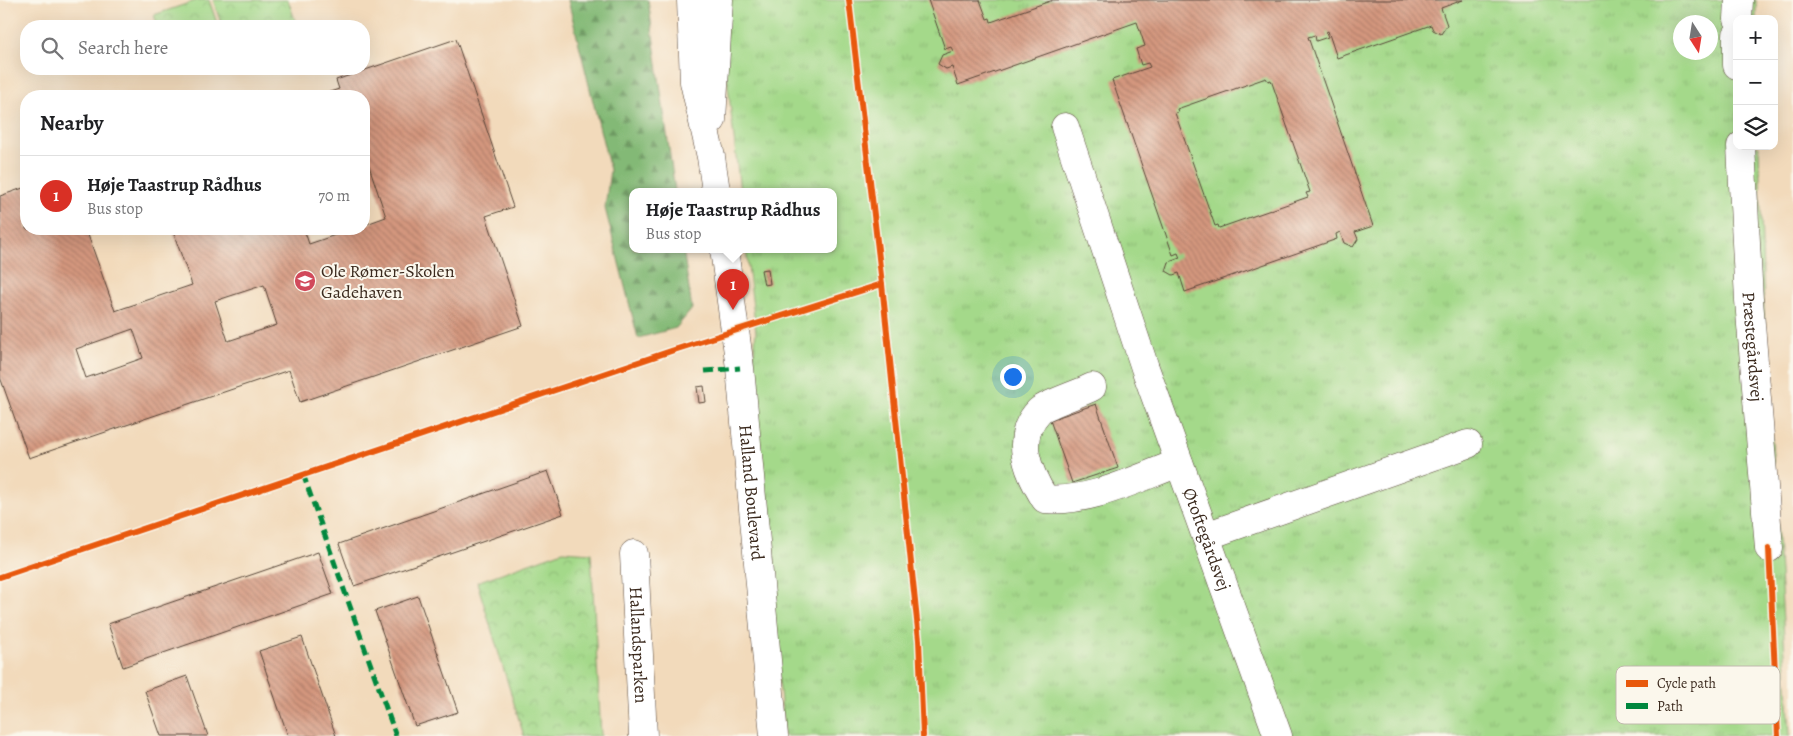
<!DOCTYPE html>
<html lang="en">
<head>
<meta charset="utf-8">
<style>
  body { margin:0; font-family:Alegreya,serif; background:#f6f6f6; color:#202124 }
  .controls { position:absolute; right:15px; top:15px; display:grid; overflow:hidden; border-radius:10px; box-shadow:0 5px 20px #0002 }
  .controls button { width:45px; height:45px; display:grid; place-items:center; padding:0; border:0; border-bottom:1px solid #e0e0e0; background:#fff; color:#202124; font:25px sans-serif }
  .compass { position:absolute; left:1673px; top:15px; width:45px; height:45px; border-radius:50%; background:#fff; box-shadow:0 5px 20px #0002; rotate:168deg }
  .you { position:absolute; left:1012px; top:376px; width:18px; height:18px; margin:-12px; border:4px solid #fff; border-radius:50%; background:#1a73e8; box-shadow:0 0 0 8px #1a73e833 }
  .badge { display:grid; place-items:center; width:32px; height:32px; border-radius:50%; background:#d93025; color:#fff; font-size:16px; font-weight:700 }
  .pin { position:absolute; translate:-50% -41px; filter:drop-shadow(0 1px 2px #0008) }
  .pin::after { content:''; position:absolute; top:26px; width:18px; height:15px; background:inherit; clip-path:polygon(0 0,100% 0,50% 100%) }
  .popup { position:absolute; left:629px; top:188px; width:208px; height:65px; box-sizing:border-box; display:grid; place-content:center; border-radius:10px; background:#fff; filter:drop-shadow(0 1px 4px #0005); font-size:16px; white-space:nowrap; color:#757577 }
  .popup b { font-size:19px; color:#202124 }
  .popup::after { content:''; position:absolute; left:50%; top:100%; margin-left:-10px; border:10px solid transparent; border-top-color:#fff }
  .list { margin:0; padding:0; list-style:none }
  h2 { display:flex; justify-content:space-between; align-items:center; height:65px; margin:0; padding:0 20px; font-size:21px }
  h2 small { font-size:16px; font-weight:400; color:#757577 }
  .list li { display:grid; grid-template-columns:32px 1fr auto; gap:15px; align-items:center; box-sizing:border-box; height:80px; padding:0 20px; border-top:1px solid #e0e0e0 }
  .list b { display:block; font-size:19px; white-space:nowrap }
  .list p { margin:0; font-size:16px; white-space:nowrap; color:#757577 }
  .list em { font-size:16px; font-style:normal; color:#757577 }
  .icon { flex:none; width:28px; height:28px; fill:none; stroke:currentColor; stroke-width:2; stroke-linecap:round; stroke-linejoin:round }
  .map { position:relative; flex:none; width:1793px; height:736px; overflow:hidden }
  .search { position:absolute; background:#fff; box-shadow:0 5px 20px #0002; left:20px; top:20px; width:350px; height:55px; display:flex; align-items:center; gap:12px; box-sizing:border-box; padding:0 18px; border-radius:20px; color:#757577; font-size:19px }
  .panel { position:absolute; background:#fff; box-shadow:0 5px 20px #0002; left:20px; top:90px; width:350px; height:145px; border-radius:20px }
  .map>svg:first-child { display:block }
  .grass { fill:url(#grass-tufts); stroke:#708254; fill-rule:evenodd }
  .forest { fill:url(#forest-firs); stroke:#5f724a }
  .park { fill:url(#park-crowns); stroke:#708254 }
  .building { fill:url(#building-back-hatch); fill-rule:evenodd }
  .lines { fill:none; stroke-linecap:round; stroke-linejoin:round }
  .minor-casing { stroke:#564436; stroke-width:29 }
  .minor { stroke:#fff; stroke-width:28 }
  .quiet { stroke:#00873e; stroke-width:5; stroke-dasharray:10 5; stroke-linecap:butt }
  .cycleway-casing { stroke:#fbf7ec; stroke-width:9 }
  .cycleway { stroke:#e8590c; stroke-width:6 }
  .labels { text-anchor:middle; dominant-baseline:central; stroke-width:4; stroke-linejoin:round; paint-order:stroke }
  .poi-label { font-size:18px; fill:#3b2a1e; stroke:#fbf7ec; text-anchor:start }
  .street-label { font-size:18px; fill:#3b2a1e; stroke:#fbf7ec }
  .key { fill:#fbf7ec; stroke:#c1baae; stroke-width:1 }
  .key-label { font-size:14px; fill:#3b2a1e }
</style>
</head>
<body>
<div class="map">
<svg width="1793" height="736" viewBox="0 0 1793 736">
  <defs>
    <pattern id="grass-tufts" width="24" height="20" patternUnits="userSpaceOnUse" patternTransform="scale(1.25)"><rect width="24" height="20" fill="#a4d98a"/><path d="M3 7l-1-3M5 7V3M7 7l1-3M15 17l-1-3M17 17v-4M19 17l1-3" fill="none" stroke="#8eba77"/></pattern>
    <pattern id="forest-firs" width="22" height="20" patternUnits="userSpaceOnUse" patternTransform="scale(1.25)"><rect width="22" height="20" fill="#83b976"/><path d="M5 1l3.5 6h-7zM16 11l3.5 6h-7z" fill="#6c9760"/></pattern>
    <pattern id="park-crowns" width="20" height="18" patternUnits="userSpaceOnUse" patternTransform="scale(1.25)"><rect width="20" height="18" fill="#a4d98a"/><path d="M2 6a3 3 0 1 1 6 0M12 15a3 3 0 1 1 6 0" fill="none" stroke="#8eba77"/></pattern>
    <pattern id="building-back-hatch" width="6" height="6" patternUnits="userSpaceOnUse" patternTransform="scale(1.25)"><rect width="6" height="6" fill="#d4977e"/><path d="M-1 5l2 2M0 0l6 6M5-1l2 2" fill="none" stroke="#ad7b67"/></pattern>
  </defs>
  <rect width="100%" height="100%" fill="#fbf7ec"/>
  <filter id="ink" filterUnits="userSpaceOnUse"><feTurbulence type="fractalNoise" baseFrequency=".02" numOctaves="2"/><feDisplacementMap in="SourceGraphic" scale="10" xChannelSelector="R" yChannelSelector="G"/><feConvolveMatrix kernelMatrix="1 2 1 2 8 2 1 2 1" color-interpolation-filters="sRGB"/></filter>
  <filter id="wash" filterUnits="userSpaceOnUse"><feTurbulence type="fractalNoise" baseFrequency=".0096" numOctaves="4" result="noise"/><feDisplacementMap in="SourceGraphic" scale="20" xChannelSelector="R" yChannelSelector="G"/><feGaussianBlur stdDeviation="1.12" result="paint"/><feColorMatrix in="noise" values="0 0 0 0 0 0 0 0 0 0 0 0 0 0 0 0 0 1.4 0 .05"/><feComposite in="paint" operator="in"/></filter>
  <g filter="url(#wash)">
    <rect width="100%" height="100%" fill="#f2dabb"/>
    <path class="grass" d="M 726,0 L 1756,0 L 1756,19 L 1737,19 L 1737,146 L 1759,146 L 1764,310 L 1790,736 L 784,736 L 752,373 L 756,332 L 746,249 L 833,249 L 833,191 L 740,191 L 726,68 ZM 1680,22 L 1710,22 L 1710,52 L 1680,52 Z"/>
    <path class="forest" d="M 568,0 L 648,0 L 675,191 L 633,191 L 633,249 L 683,249 L 692,309 L 676,328 L 638,338 L 605,208 L 610,170 Z"/>
    <g class="park">
      <path d="M 198,0 L 209,0 L 218,26 L 158,26 L 154,15 Z"/>
      <path d="M 213,0 L 288,0 L 297,26 L 222,26 Z"/>
      <path d="M 563,551 L 591,553 L 601,736 L 524,736 L 477,582 Z"/>
    </g>
    <g id="blocks">
      <g class="building">
        <path d="M 928,0 L 980,0 L 987,19 L 990,18 L 991,22 L 1053,0 L 1463,0 L 1441,8 L 1447,25 L 1441,34 L 1433,30 L 1431,25 L 1337,58 L 1328,31 L 1326,32 L 1328,37 L 1316,41 L 1315,35 L 1308,37 L 1373,226 L 1355,232 L 1358,239 L 1353,247 L 1344,243 L 1340,232 L 1336,234 L 1337,239 L 1185,292 L 1179,273 L 1173,275 L 1166,271 L 1169,262 L 1180,258 L 1178,253 L 1173,255 L 1112,80 L 1150,67 L 1148,63 L 1141,65 L 1136,49 L 1145,46 L 1137,22 L 958,85 L 952,67 L 946,69 L 938,64 L 942,55 L 953,51 L 951,47 L 945,49 ZM 1266,78 L 1268,81 L 1271,80 L 1310,192 L 1306,193 L 1308,197 L 1219,228 L 1218,225 L 1215,226 L 1175,113 L 1178,112 L 1177,109 Z"/>
        <path d="M 456,39 L 513,207 L 486,216 L 523,326 L 300,402 L 289,370 L 29,458 L 0,377 L 0,196 L 26,187 L 26,229 L 106,229 L 88,235 L 115,311 L 192,285 L 172,229 L 304,229 L 309,244 L 353,229 L 364,229 L 364,225 L 386,217 L 364,151 L 364,96 L 318,96 L 339,89 L 336,80 ZM 264,285 L 277,325 L 228,341 L 215,301 ZM 133,329 L 143,358 L 86,378 L 76,349 Z"/>
        <path d="M 768,269 L 770,284 L 764,285 L 761,270 Z"/>
        <path d="M 704,386 L 706,402 L 699,403 L 697,387 Z"/>
        <path d="M 1096,404 L 1118,468 L 1072,483 L 1050,420 Z"/>
        <path d="M 548,471 L 563,514 L 354,586 L 339,544 Z"/>
        <path d="M 318,552 L 333,594 L 123,667 L 108,624 Z"/>
        <path d="M 418,596 L 458,712 L 415,726 L 375,611 Z"/>
        <path d="M 302,637 L 336,736 L 288,736 L 259,651 Z"/>
        <path d="M 187,676 L 208,736 L 161,736 L 145,691 Z"/>
      </g>
    </g>
  </g>
  <g filter="url(#ink)">
    <use href="#blocks" fill-opacity="0" stroke="#564436" stroke-width="1"/>
    <g class="lines">
      <g class="minor-casing">
        <g id="minor">
          <path d="M 691,0 L 694,82 L 711,157 L 716,191"/>
          <path d="M 1738,19 L 1739,0"/>
          <path d="M 1737,35 L 1737,65"/>
          <path d="M 712,120 L 719,0"/>
          <path id="s1" d="M 1065,127 L 1145,368 L 1278,736"/>
          <path id="s2" d="M 1741,146 L 1749,300 L 1769,548"/>
          <path id="s3" d="M 724,249 L 740,368 L 774,736"/>
          <path d="M 1092,387 C 1081,393 1045,405 1039,411 C 1013,438 1028,472 1045,499 C 1091,503 1137,478 1179,463"/>
          <path d="M 1206,536 L 1468,444"/>
          <path id="s4" d="M 634,554 L 643,736"/>
        </g>
      </g>
      <use href="#minor" class="minor"/>
      <g class="quiet">
        <path d="M 705,371 L 740,368"/>
        <path d="M 303,474 L 396,736"/>
      </g>
      <g class="cycleway-casing">
        <g id="cycleway">
          <path d="M 849,0 L 882,284 L 919,640 L 923,736"/>
          <path d="M 1769,548 L 1778,736"/>
          <path d="M 0,577 L 674,350 L 882,284"/>
        </g>
      </g>
      <use href="#cycleway" class="cycleway"/>
    </g>
  </g>
  <defs>
    <g id="school-disc" transform="scale(1.125)"><circle r="9.5" fill="#d1495b" stroke="#fbf7ec"/><path d="M0-5L7-2L0 1L-7-2ZM-4 1L0 2.5L4 1V4Q0 6-4 4Z" fill="#fff"/></g>
  </defs>
  <g fill-rule="evenodd">
    <use href="#school-disc" x="305" y="281"/>
  </g>
  <g class="labels">
    <g class="poi-label">
      <text x="321" y="271">Ole Rømer-Skolen<tspan x="321" dy="21">Gadehaven</tspan></text>
    </g>
    <g class="street-label">
      <text stroke="none"><textPath href="#s2" startOffset="201">Præstegårdsvej</textPath></text>
      <text stroke="none"><textPath href="#s3" startOffset="245">Halland Boulevard</textPath></text>
      <text stroke="none"><textPath href="#s1" startOffset="436">Øtoftegårdsvej</textPath></text>
      <text stroke="none"><textPath href="#s4" startOffset="91">Hallandsparken</textPath></text>
    </g>
  </g>
  <rect x="1616" y="666" width="164" height="58" rx="8" class="key"/>
  <rect x="1626" y="680" width="22" height="7" fill="#e8590c"/>
  <rect x="1626" y="703" width="22" height="6" fill="#00873e"/>
  <g class="key-label">
    <text x="1657" y="688">Cycle path</text>
    <text x="1657" y="711">Path</text>
  </g>
</svg>
<div class="controls">
<button>+</button>
<button>−</button>
<button><svg class="icon" aria-label="layers" viewBox="0 0 24 24"><path d="M12 4l9 5-9 5-9-5zM3 14l9 5 9-5"/></svg></button>
</div>
<svg class="compass" viewBox="-18 -18 36 36"><path d="M0-13l5 13h-10z" fill="#e53935"/><path d="M0 13l5-13h-10z" fill="#757577"/></svg>
<div class="you"></div>
<div class="pin badge" style="left:733px;top:310px">1</div>
<div class="popup"><b>Høje Taastrup Rådhus</b>Bus stop</div>
<div class="search"><svg class="icon" aria-label="search" viewBox="0 0 24 24"><circle cx="10" cy="10" r="6"/><path d="M15 15l6 6"/></svg>Search here</div>
<section class="panel">
<h2>Nearby<small></small></h2>
<ul class="list">
<li><span class="badge">1</span><div><b>Høje Taastrup Rådhus</b><p>Bus stop</p></div><em>70 m</em></li>
</ul>
</section>
</div>
</body>
</html>
